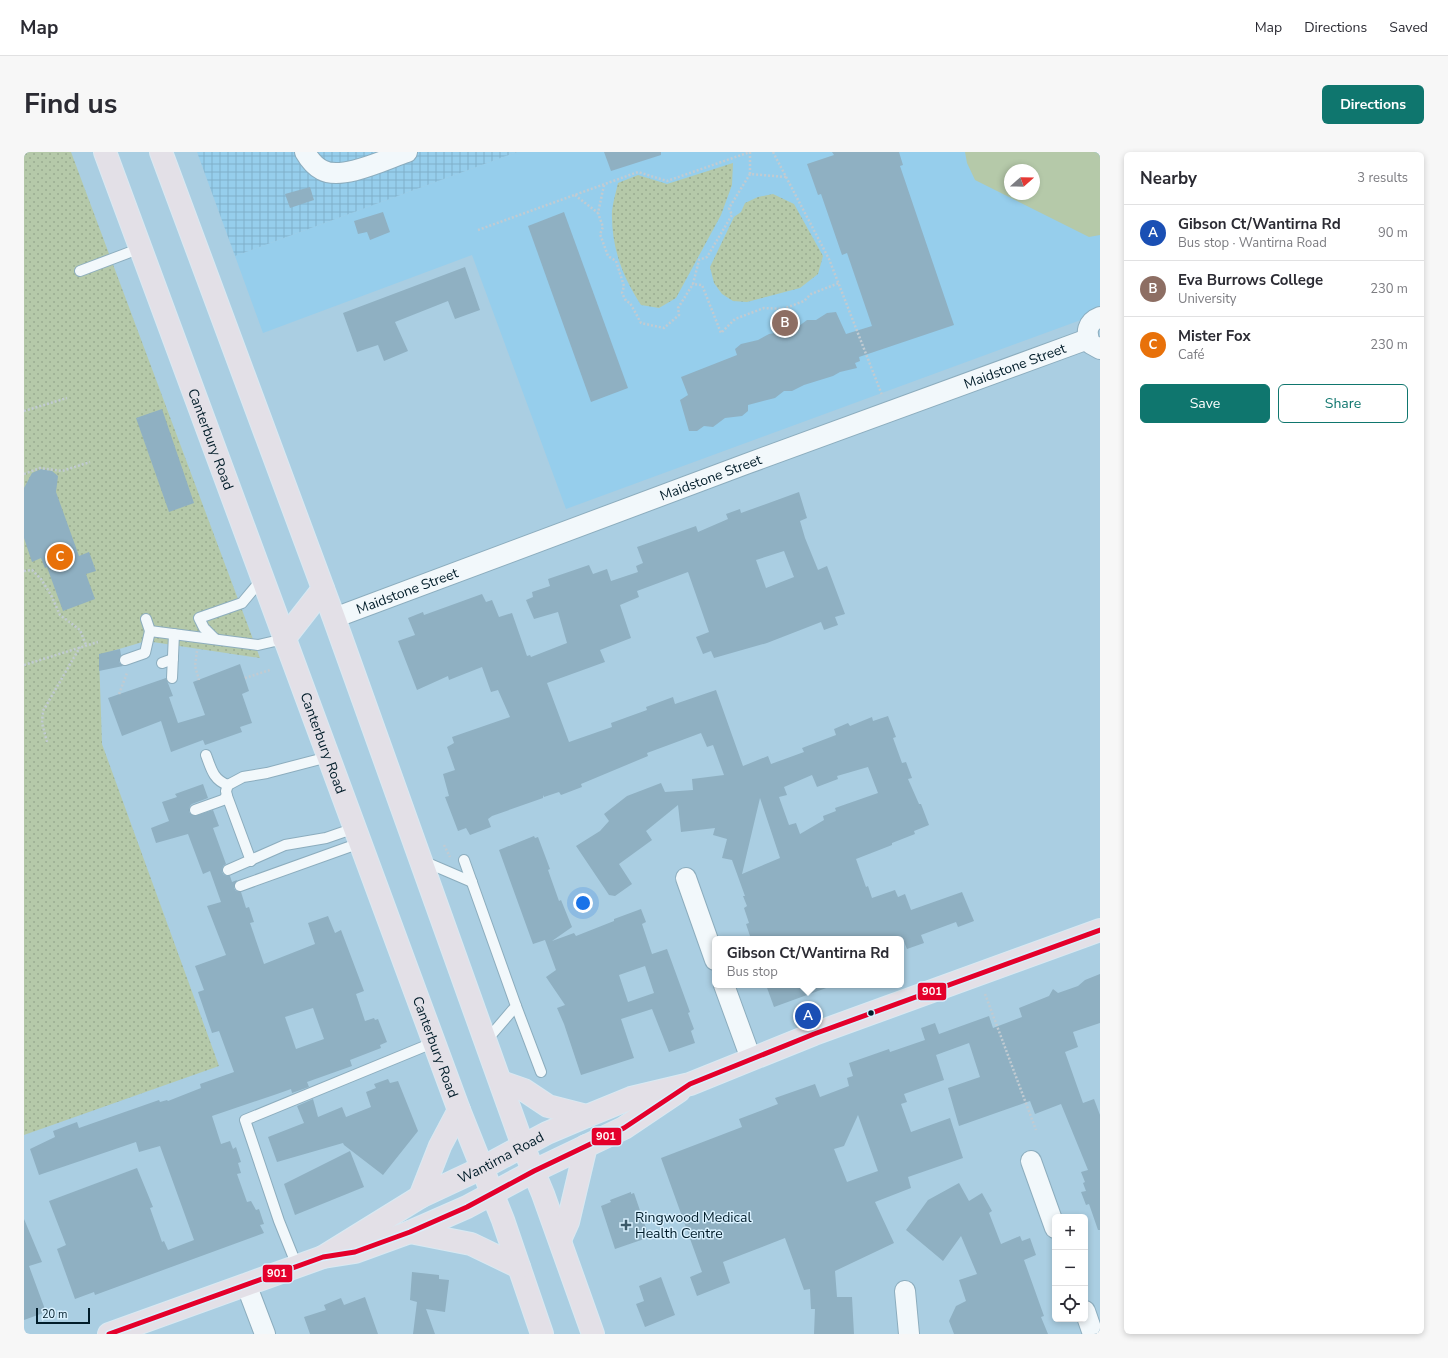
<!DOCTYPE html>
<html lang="en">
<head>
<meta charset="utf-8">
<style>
  body { margin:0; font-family:"Nunito Sans",sans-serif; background:#f7f7f7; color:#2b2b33 }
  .controls { position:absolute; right:12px; bottom:12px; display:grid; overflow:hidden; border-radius:6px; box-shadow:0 2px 6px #0003 }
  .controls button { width:36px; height:36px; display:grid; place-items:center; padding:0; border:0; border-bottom:1px solid #e1e1e2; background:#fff; color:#2b2b33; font:20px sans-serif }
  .compass { position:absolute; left:980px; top:12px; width:36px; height:36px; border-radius:50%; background:#fff; box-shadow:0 2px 6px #0003; rotate:70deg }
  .scale { position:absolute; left:12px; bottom:10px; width:54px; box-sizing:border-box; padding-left:4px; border:2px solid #011c29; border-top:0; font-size:11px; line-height:14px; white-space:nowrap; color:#011c29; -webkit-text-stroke:3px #d8f0fe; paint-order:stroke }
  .you { position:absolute; left:559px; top:751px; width:14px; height:14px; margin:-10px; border:3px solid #fff; border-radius:50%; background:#1a73e8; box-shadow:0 0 0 6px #1a73e833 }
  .badge { display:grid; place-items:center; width:26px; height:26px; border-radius:50%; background:#0f766e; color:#fff; font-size:13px; font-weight:700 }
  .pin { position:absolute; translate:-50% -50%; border:2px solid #fff; box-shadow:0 1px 4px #0006 }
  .popup { position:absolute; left:688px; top:784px; width:192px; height:52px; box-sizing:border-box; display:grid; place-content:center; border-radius:6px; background:#fff; filter:drop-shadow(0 1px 3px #0005); font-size:13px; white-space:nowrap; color:#7c7c81 }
  .popup b { font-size:15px; color:#2b2b33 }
  .popup::after { content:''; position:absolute; left:50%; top:100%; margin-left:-8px; border:8px solid transparent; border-top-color:#fff }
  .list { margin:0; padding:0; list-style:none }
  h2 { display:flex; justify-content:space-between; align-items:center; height:52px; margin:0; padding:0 16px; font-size:17px }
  h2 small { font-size:13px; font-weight:400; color:#7c7c81 }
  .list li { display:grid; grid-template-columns:26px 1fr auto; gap:12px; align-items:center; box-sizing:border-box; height:56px; padding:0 16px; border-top:1px solid #e1e1e2 }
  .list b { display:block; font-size:15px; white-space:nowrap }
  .list p { margin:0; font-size:13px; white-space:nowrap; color:#7c7c81 }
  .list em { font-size:13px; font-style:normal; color:#7c7c81 }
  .actions { display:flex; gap:8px; padding:12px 16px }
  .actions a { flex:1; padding:9px 0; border:1px solid #0f766e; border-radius:6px; text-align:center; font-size:14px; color:#0f766e }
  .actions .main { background:#0f766e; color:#fff }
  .icon { flex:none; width:22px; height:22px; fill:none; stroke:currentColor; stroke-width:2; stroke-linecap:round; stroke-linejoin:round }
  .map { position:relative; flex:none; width:1076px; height:1182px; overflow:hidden; border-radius:6px }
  header { display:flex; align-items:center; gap:24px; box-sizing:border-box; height:56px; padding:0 20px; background:#fff; border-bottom:1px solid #e1e1e2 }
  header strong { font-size:19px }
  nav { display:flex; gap:22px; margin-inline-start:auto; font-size:14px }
  .intro { display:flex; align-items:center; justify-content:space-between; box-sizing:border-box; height:96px; padding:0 24px }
  h1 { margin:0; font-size:28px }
  .button { padding:10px 18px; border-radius:6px; background:#0f766e; color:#fff; font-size:14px; font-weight:700 }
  main { display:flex; gap:24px; padding:0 24px }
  aside { flex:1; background:#fff; border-radius:6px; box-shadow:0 2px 6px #0003 }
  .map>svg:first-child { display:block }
  .built { fill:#96ceec; fill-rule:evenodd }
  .industrial { fill:url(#industrial-grid) }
  .green { fill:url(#green-dots) }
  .pitch { fill:#b5c9a9; fill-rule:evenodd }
  .building { fill:#8fb0c2; fill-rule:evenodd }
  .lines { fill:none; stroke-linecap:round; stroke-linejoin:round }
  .lane-casing { stroke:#8cadbe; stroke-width:12 }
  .street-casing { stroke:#8cadbe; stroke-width:22 }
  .primary-casing { stroke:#d9e9f2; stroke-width:24 }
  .path { stroke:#c1cbd2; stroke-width:2.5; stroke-dasharray:2 2; stroke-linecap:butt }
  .lane { stroke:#f2f8fb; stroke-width:10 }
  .street { stroke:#f2f8fb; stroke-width:20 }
  .primary { stroke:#e3e0e7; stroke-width:22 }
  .bus-1-casing { stroke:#d8f0fe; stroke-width:8 }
  .bus-1 { stroke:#e4002b; stroke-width:5 }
  .bus-dot { fill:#011c29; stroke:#d8f0fe; stroke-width:1.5 }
  .poi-dot { fill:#3c5a6a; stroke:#d8f0fe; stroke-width:1.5 }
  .labels { text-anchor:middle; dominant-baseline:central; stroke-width:3; stroke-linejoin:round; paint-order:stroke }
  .street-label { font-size:14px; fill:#011c29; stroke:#d8f0fe }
  .poi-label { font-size:14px; fill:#011c29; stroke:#d8f0fe; text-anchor:start }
  .line-badge { stroke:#d8f0fe; stroke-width:1.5 }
  .badge-label { font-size:11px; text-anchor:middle; font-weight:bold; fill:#fff }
</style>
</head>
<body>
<header>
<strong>Map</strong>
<nav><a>Map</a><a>Directions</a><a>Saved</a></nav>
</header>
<div class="intro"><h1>Find us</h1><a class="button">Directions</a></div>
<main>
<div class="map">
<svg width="1076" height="1182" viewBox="0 0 1076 1182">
  <defs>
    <pattern id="industrial-grid" width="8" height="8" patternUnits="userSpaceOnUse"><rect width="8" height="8" fill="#96ceec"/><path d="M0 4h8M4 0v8" fill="none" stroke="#80b0ca"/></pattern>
    <pattern id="green-dots" width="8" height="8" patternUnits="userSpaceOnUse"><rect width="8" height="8" fill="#b5c9a9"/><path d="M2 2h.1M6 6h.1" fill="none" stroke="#9aac91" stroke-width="1.8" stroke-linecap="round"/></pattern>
  </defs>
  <rect width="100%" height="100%" fill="#aacee2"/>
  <path class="built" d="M 493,0 L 1076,0 L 1076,161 L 542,357 L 448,103 L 239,181 L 211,104 ZM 986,18 L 1010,18 L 1010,42 L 986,42 Z"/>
  <path class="industrial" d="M 173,0 L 493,0 L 211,104 Z"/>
  <g class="green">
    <path d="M 0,0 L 47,0 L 236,506 L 122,489 L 75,503 L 78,592 L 195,914 L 0,983 Z"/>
    <path d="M 709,11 L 708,33 L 697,63 L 652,146 L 635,156 L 617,153 C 598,124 587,94 588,59 C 589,50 592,40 594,31 L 614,23 L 643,32 Z"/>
    <path d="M 749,42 L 770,52 L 799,104 L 794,122 L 776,136 L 723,150 L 709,149 L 698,142 L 690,131 L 686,115 L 710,65 L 717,60 L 721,51 L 734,45 Z"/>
  </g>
  <path class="pitch" d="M 941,0 L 1076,0 L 1076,83 L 1065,85 L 951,28 L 943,11 ZM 986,18 L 1010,18 L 1010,42 L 986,42 Z"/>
  <g class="building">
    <path d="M 580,0 L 637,0 L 637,3 L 587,19 Z"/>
    <path d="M 808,0 L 875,0 L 879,13 L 876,14 L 930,173 L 835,205 L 836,209 L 831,211 L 833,216 L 816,220 L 809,224 L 780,233 L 768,239 L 760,239 L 751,246 L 724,253 L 724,259 L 718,264 L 701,266 L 689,275 L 680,274 L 673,279 L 665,279 L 656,248 L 664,243 L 657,225 L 713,203 L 711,197 L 717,192 L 734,188 L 745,182 L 756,180 L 762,176 L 775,174 L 783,168 L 792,168 L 803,161 L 812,160 L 822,182 L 848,174 L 823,101 L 818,103 L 797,42 L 794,43 L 783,12 L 810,3 Z"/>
    <path d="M 286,35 L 290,48 L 266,56 L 261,42 Z"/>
    <path d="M 359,60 L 366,80 L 346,88 L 343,80 L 334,82 L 330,69 Z"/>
    <path d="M 540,60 L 604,236 L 567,250 L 504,74 Z"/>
    <path d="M 441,115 L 456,158 L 431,167 L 424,149 L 371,170 L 384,199 L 360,209 L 354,193 L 333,200 L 319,161 Z"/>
    <path d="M 138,257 L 170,351 L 145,360 L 112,266 Z"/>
    <path d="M 17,317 L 28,319 L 34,324 L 32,340 L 55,404 L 65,400 L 72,419 L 62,422 L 71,447 L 39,459 L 23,415 L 21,416 L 17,406 L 8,410 L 0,386 L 0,336 L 8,321 Z"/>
    <path d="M 775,340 L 783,366 L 776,369 L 781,386 L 794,418 L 803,414 L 821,462 L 811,465 L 814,473 L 800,478 L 797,470 L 743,491 L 690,506 L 687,499 L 679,502 L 672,485 L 685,480 L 664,420 L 613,439 L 615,445 L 596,453 L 607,486 L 576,498 L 581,510 L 523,531 L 545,590 L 588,575 L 587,571 L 623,558 L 622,555 L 649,545 L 651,552 L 692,538 L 719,614 L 744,604 L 747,612 L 780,600 L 778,596 L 812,583 L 810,577 L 824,571 L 826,574 L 848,565 L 849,569 L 864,564 L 872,585 L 869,586 L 878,611 L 882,610 L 888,626 L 884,627 L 895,652 L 897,652 L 905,673 L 890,679 L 891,682 L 868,691 L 868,693 L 832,707 L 842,735 L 844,734 L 848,746 L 871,738 L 874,745 L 881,742 L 887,758 L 938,740 L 950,769 L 934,775 L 932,770 L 897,783 L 900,791 L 883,797 L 879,787 L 727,787 L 722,772 L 725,771 L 720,756 L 723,754 L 719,744 L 721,744 L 708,708 L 698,706 L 703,687 L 689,683 L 691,676 L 657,680 L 654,653 L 622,679 L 628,688 L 595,712 L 608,732 L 591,744 L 585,743 L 552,694 L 576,679 L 585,669 L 580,662 L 603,644 L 637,631 L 641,640 L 669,638 L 668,627 L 700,623 L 689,593 L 683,595 L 677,581 L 623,601 L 624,604 L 557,632 L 558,635 L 537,643 L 535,640 L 520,645 L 519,643 L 519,646 L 468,664 L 464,667 L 467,675 L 446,683 L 442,676 L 434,679 L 421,645 L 425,644 L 419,622 L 431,618 L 423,595 L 430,591 L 428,585 L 486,565 L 474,538 L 467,540 L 458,515 L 425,528 L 424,524 L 393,538 L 374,489 L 391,483 L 384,466 L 399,460 L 400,463 L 458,442 L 462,450 L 468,448 L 475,465 L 488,461 L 503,504 L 506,503 L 507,505 L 543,491 L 534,460 L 510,467 L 502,448 L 509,445 L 508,440 L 526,434 L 524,427 L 565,413 L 569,422 L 583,417 L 587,429 L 614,420 L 612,414 L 619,411 L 613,395 L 672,374 L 674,380 L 704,367 L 702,362 L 716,357 L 717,361 ZM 760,399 L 770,425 L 742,436 L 732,408 ZM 844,615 L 854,641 L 811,656 L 812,659 L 799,664 L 800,668 L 776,682 L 772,671 L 765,673 L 755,645 L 763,643 L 760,635 L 788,623 L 793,635 L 814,627 L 813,624 ZM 736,646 L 756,706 L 718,722 Z"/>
    <path d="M 96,497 L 97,503 L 95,510 L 99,514 L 75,519 L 75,502 Z"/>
    <path d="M 216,512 L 225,539 L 218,542 L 228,571 L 216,575 L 218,580 L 181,593 L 179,588 L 147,600 L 137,569 L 98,584 L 84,546 L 142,526 L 149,544 L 145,545 L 154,571 L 181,563 L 169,530 Z"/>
    <path d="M 179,632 L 184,646 L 168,652 L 166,654 L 165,660 L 170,664 L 189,658 L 195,674 L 189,676 L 202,712 L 199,714 L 198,720 L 200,723 L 206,724 L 208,730 L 213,728 L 210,736 L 212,739 L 217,740 L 222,756 L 225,755 L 230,770 L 226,771 L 240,812 L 291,792 L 284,771 L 304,764 L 311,781 L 317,778 L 340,839 L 332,842 L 341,869 L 350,866 L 351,868 L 354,867 L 363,890 L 356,893 L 357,896 L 326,908 L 328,914 L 283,930 L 285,935 L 268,941 L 267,937 L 253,942 L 188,964 L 197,992 L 206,989 L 209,997 L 212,995 L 217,1010 L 214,1011 L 217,1021 L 213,1022 L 223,1050 L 227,1049 L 232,1058 L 235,1057 L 240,1072 L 236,1073 L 240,1081 L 71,1143 L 70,1140 L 51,1147 L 33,1097 L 42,1093 L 25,1049 L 113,1016 L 129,1055 L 126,1056 L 138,1090 L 140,1089 L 144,1098 L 170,1088 L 136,994 L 115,1000 L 112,990 L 15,1023 L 6,997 L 31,985 L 29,979 L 53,970 L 55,976 L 135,948 L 136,950 L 143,948 L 144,949 L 177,936 L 176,932 L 210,920 L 195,879 L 188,881 L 174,840 L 180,838 L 171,814 L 202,803 L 183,754 L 197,750 L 186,719 L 179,722 L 164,682 L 132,691 L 127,676 L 145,669 L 138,650 L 153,645 L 151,642 ZM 289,856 L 300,887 L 272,897 L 261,865 Z"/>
    <path d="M 510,684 L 511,686 L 514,685 L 526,717 L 524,718 L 535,749 L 537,748 L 548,775 L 528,789 L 550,781 L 552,784 L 590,769 L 590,767 L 617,757 L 622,770 L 618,772 L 628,802 L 643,797 L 666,860 L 664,861 L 670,877 L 667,879 L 671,891 L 645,900 L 628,857 L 597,867 L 610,906 L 557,923 L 540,872 L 533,856 L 541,853 L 522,825 L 532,818 L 521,788 L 509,792 L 475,698 ZM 621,814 L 630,841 L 604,850 L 595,823 Z"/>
    <path d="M 1076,822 L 1076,871 L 1049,880 L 1054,895 L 1041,900 L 1059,951 L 1070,947 L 1076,963 L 1076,1078 L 1074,1078 L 1065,1052 L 1062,1053 L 1057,1040 L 1062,1039 L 1059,1031 L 1061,1030 L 1057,1020 L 1064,1018 L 1037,952 L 1011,962 L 1006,949 L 935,974 L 924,936 L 956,925 L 945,891 L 912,903 L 920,928 L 880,942 L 883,950 L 877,952 L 887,980 L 926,966 L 939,1006 L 884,1025 L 887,1036 L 851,1050 L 870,1091 L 811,1119 L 813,1145 L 828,1145 L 830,1182 L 790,1182 L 791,1157 L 787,1157 L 786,1137 L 780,1138 L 761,1086 L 699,1110 L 706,1131 L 673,1144 L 666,1125 L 678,1120 L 637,1006 L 718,975 L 715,967 L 754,952 L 751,946 L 791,932 L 796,945 L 825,934 L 823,926 L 829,924 L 825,911 L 865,897 L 866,900 L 901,888 L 897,876 L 911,871 L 915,882 L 965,864 L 969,876 L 998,865 L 995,856 L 1025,844 L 1029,837 L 1034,841 L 1054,834 L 1061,828 ZM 834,963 L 854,1019 L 823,1030 L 810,997 L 820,994 Z"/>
    <path d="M 742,833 L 805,833 L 805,835 L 750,855 Z"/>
    <path d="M 364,927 L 366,931 L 374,929 L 394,979 L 359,1023 L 320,993 L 319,991 L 253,1010 L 244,985 L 280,971 L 273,954 L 289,947 L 294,965 L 318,955 L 322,965 L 347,955 L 342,940 L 352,936 L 350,932 Z"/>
    <path d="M 326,999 L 340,1035 L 271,1063 L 260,1032 Z"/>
    <path d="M 935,1031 L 945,1049 L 958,1041 L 968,1059 L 965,1061 L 977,1092 L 996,1084 L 998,1089 L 1006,1086 L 1012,1103 L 1000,1108 L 1020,1164 L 1017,1165 L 1024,1182 L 930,1182 L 925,1169 L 932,1154 L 942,1149 L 935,1128 L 953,1122 L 937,1084 L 919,1109 L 882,1078 L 904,1048 Z"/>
    <path d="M 607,1040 L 607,1042 L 610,1041 L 624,1082 L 622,1083 L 623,1086 L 591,1097 L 577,1054 L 587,1050 L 586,1048 Z"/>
    <path d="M 0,1067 L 18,1110 L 5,1114 L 22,1160 L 0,1168 Z"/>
    <path d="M 388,1120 L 415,1123 L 415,1127 L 425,1128 L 421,1160 L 402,1157 L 411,1182 L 389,1182 L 393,1150 L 386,1148 Z"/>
    <path d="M 637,1125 L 651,1163 L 621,1175 L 612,1152 L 620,1149 L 615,1134 Z"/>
    <path d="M 341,1145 L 354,1182 L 286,1182 L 280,1165 L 302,1158 L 300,1153 L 317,1146 L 320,1153 Z"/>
  </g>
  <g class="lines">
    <g class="lane-casing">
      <g id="lane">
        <path d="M 56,119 L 117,96"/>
        <path d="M 122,467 L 126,479 L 234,493 L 260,487"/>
        <path d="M 191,487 L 180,476 L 175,466 L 218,451 L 238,427"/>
        <path d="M 101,508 L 121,501 L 126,479"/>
        <path d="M 138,511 L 149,507"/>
        <path d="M 148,526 L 150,482"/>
        <path d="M 182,603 C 187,616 189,628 204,633"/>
        <path d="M 171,658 L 199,648 L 203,644"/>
        <path d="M 440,708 L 492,854 L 462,889"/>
        <path d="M 227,709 L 203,644 L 202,639 L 204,633 L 219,625 L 243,621 L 304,605"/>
        <path d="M 399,709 L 448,730"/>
        <path d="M 204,718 L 261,693 L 302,686 L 331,676"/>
        <path d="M 216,734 L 336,691"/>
        <path d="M 492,854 L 517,920"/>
        <path d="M 273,1114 L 255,1069 L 221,968 L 411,890"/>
      </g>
    </g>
    <g class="street-casing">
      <g id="street">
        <path d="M 281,0 C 285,7 290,14 298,18 C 318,29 362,7 383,0"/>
        <path d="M 1076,165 C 1063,170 1061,181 1067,192 L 1076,197"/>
        <path id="s1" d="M 310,466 L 722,312 L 1064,187"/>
        <path d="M 662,726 L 691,808"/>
        <path d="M 700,833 L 727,907"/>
        <path d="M 1007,1009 L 1031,1076"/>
        <path d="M 222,1132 L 241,1182"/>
        <path d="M 881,1139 L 885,1182"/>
        <path d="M 1061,1159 L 1069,1182"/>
      </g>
    </g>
    <g class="primary-casing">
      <g id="primary">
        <path id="s2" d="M 81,0 L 435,958 L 479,1068 L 518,1182"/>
        <path d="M 137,0 L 310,466 L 499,994 L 519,1042 L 569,1182"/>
        <path d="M 260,487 L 299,437"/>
        <path d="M 477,930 L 500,938 L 524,954 L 563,964"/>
        <path d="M 396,1045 L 416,994 L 435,958"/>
        <path d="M 386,1080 L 447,1092 L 495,1115"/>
        <path d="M 536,1088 L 544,1070 L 562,994"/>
        <path id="s3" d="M 299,1105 L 396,1045 L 458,1016 L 523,981 L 563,964 L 607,946 L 666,932 L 790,882 L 1076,778"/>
        <path d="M 85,1182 L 299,1105 L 331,1100 L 386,1080 L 443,1055 L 510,1019 L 600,976 L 655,939"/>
      </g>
    </g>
    <g class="path">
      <path d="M 726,0 L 726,22"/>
      <path d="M 749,0 L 805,107 L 858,243"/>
      <path d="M 762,25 L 726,22 L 705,56 L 708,63 L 683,105 L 675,108 L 669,132 L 678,133 L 697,181 L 711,167 L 740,156 L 759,157 L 780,149 L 787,142 L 815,131"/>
      <path d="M 580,33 L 574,61 L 579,75 L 576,82 L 584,104 L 592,109 L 600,134 L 598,141 L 602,149 L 606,151 L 617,171 L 640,176 L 655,163 L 654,156 L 669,132"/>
      <path d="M 551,43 L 574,61"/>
      <path d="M 454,78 L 614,20 L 643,29 L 726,0"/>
      <path d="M 0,259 L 43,246"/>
      <path d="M 0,322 L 16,316 L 38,319 L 66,310"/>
      <path d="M 0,419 L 8,418 L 17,427 L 27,443 L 36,463 L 56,478 L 62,493"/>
      <path d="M 173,499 L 171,514 L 175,528"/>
      <path d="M 0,513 L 74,490"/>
      <path d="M 221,526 L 246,518"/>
      <path d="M 95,542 L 103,521"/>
      <path d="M 23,590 L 18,571 L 19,559 L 56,495"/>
      <path d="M 420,693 L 426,705"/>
      <path d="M 961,842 L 1012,978"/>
    </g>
    <use href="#lane" class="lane"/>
    <use href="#street" class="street"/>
    <use href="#primary" class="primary"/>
    <g class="bus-1-casing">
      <path id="bus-1" d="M 85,1182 L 299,1105 L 331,1100 L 386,1080 L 443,1055 L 510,1019 L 600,976 L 666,932 L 790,882 L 1076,778"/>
    </g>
    <use href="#bus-1" class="bus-1"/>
  </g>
  <circle class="bus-dot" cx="847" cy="861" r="3.5"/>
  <path class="poi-dot" d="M600 1067h4v4h4v4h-4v4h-4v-4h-4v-4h4z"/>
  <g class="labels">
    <g class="street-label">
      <text stroke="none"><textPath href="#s1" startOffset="726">Maidstone Street</textPath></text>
      <text stroke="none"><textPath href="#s2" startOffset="306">Canterbury Road</textPath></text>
      <text stroke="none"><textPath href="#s1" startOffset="402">Maidstone Street</textPath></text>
      <text stroke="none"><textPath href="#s1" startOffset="78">Maidstone Street</textPath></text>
      <text stroke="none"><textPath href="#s2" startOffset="630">Canterbury Road</textPath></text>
      <text stroke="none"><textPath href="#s2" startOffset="954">Canterbury Road</textPath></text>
      <text stroke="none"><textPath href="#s3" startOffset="204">Wantirna Road</textPath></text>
    </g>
    <g class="poi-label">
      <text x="611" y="1065">Ringwood Medical<tspan x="611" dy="16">Health Centre</tspan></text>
    </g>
  </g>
  <g class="line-badge">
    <rect x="893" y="830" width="30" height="19" rx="4" fill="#e4002b"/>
    <rect x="567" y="975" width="31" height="19" rx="4" fill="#e4002b"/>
    <rect x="238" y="1112" width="31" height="19" rx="4" fill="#e4002b"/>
  </g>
  <g class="badge-label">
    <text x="908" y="843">901</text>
    <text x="582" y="988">901</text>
    <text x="253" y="1125">901</text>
  </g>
</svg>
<div class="controls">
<button>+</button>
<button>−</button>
<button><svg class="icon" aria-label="locate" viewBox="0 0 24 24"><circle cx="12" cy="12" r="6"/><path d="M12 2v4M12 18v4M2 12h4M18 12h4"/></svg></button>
</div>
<svg class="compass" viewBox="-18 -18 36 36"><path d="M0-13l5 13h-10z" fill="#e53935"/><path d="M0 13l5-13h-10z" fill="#7c7c81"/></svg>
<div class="scale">20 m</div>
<div class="you"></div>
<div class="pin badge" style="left:784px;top:864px;background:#1a4fb4">A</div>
<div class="popup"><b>Gibson Ct/Wantirna Rd</b>Bus stop</div>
<div class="pin badge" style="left:761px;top:171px;background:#8d6e63">B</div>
<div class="pin badge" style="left:36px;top:405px;background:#e8710a">C</div>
</div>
<aside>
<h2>Nearby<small>3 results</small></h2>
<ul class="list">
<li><span class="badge" style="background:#1a4fb4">A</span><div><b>Gibson Ct/Wantirna Rd</b><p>Bus stop · Wantirna Road</p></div><em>90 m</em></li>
<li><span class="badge" style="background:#8d6e63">B</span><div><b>Eva Burrows College</b><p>University</p></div><em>230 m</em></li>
<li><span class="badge" style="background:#e8710a">C</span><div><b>Mister Fox</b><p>Café</p></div><em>230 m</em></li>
</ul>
<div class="actions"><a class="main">Save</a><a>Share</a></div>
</aside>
</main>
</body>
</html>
